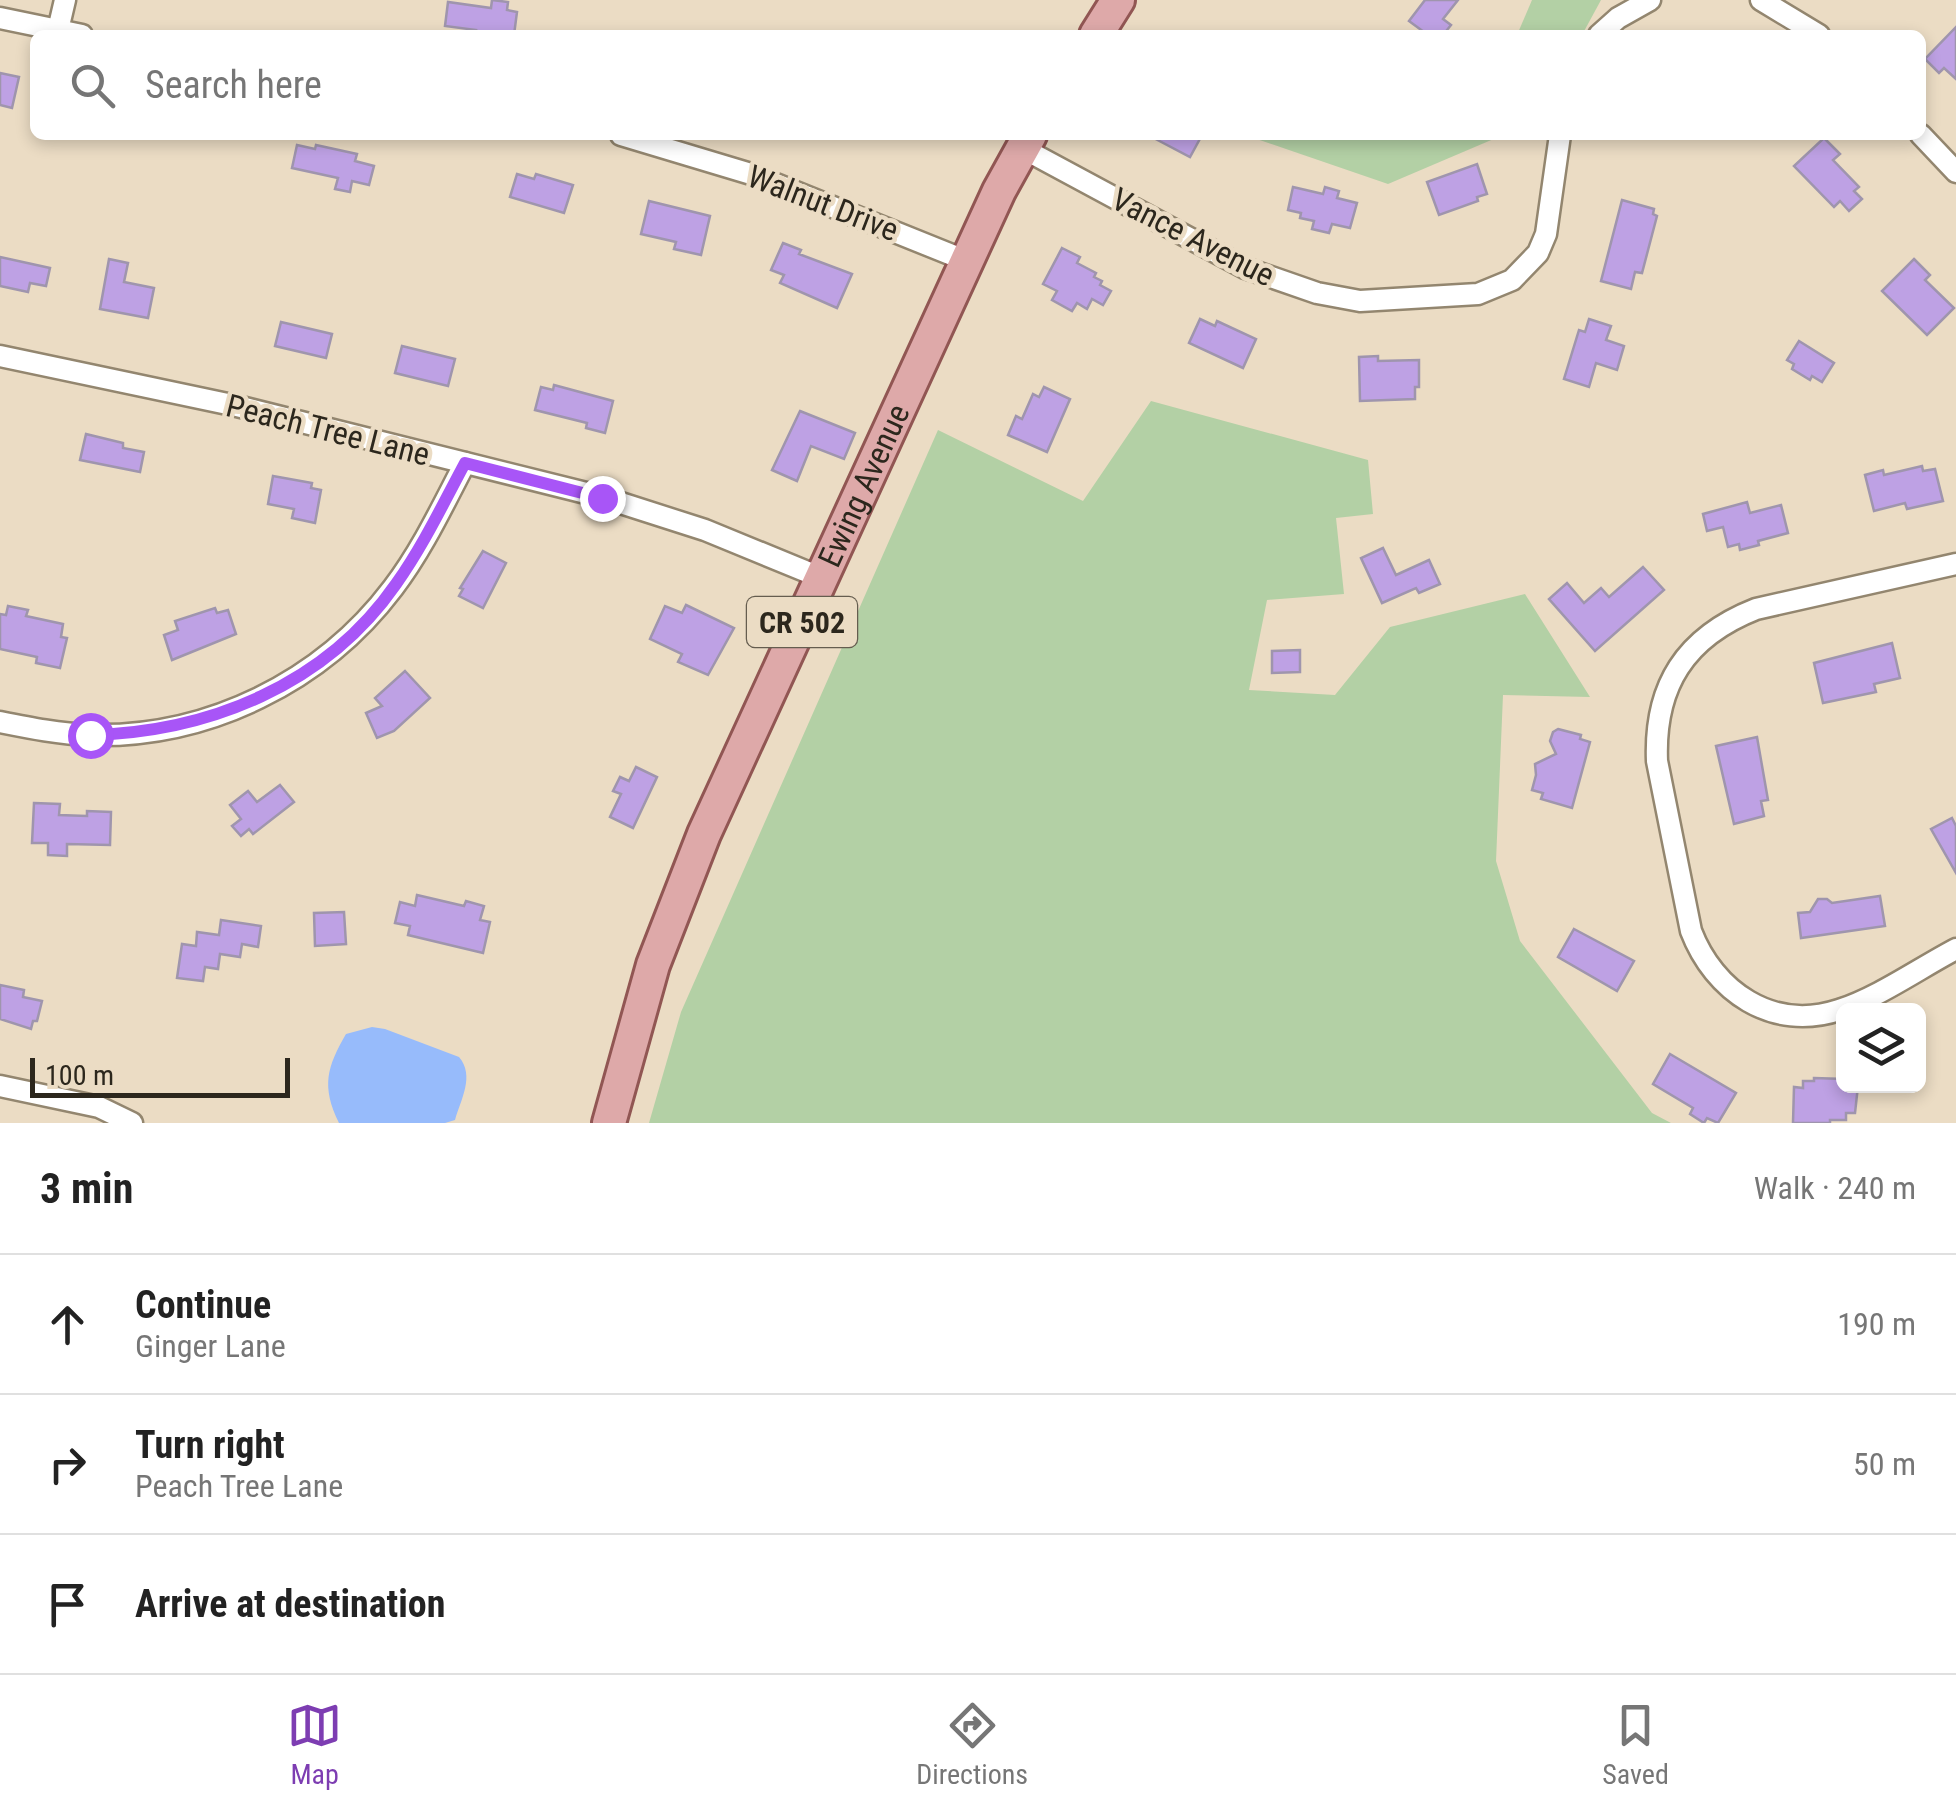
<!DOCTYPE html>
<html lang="en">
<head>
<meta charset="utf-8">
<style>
  body { margin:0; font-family:"Roboto Condensed",sans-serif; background:#f2f2f2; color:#222 }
  .controls { position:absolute; right:30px; bottom:30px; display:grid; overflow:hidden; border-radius:15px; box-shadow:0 5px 15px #0003 }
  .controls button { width:90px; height:90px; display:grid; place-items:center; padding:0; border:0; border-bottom:2px solid #e0e0e0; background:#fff; color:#222; font:50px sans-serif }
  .scale { position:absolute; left:30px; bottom:25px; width:260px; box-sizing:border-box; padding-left:10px; border:5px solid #2c271d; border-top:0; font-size:28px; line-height:35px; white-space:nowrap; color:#2c271d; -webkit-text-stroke:8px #ebdcc4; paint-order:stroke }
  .stop { position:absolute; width:30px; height:30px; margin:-22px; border:8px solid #a855f7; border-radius:50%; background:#fff }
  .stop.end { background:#a855f7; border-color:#fff; box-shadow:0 2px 10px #0008 }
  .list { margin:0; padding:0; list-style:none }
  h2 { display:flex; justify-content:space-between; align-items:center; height:130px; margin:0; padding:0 40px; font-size:42px }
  h2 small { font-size:32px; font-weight:400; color:#767676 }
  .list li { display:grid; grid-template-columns:65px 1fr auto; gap:30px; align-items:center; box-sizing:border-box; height:140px; padding:0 40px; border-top:2px solid #e0e0e0 }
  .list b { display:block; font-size:38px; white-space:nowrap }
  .list p { margin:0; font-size:32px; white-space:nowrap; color:#767676 }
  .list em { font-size:32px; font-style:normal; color:#767676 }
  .icon { flex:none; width:55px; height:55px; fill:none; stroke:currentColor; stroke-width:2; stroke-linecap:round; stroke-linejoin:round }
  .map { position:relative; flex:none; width:1956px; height:1123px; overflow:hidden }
  .search { position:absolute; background:#fff; box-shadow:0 5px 15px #0003; left:30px; right:30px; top:30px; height:110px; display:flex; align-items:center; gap:25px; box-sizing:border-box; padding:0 35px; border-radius:15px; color:#767676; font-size:38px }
  .sheet { height:550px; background:#fff }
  nav { display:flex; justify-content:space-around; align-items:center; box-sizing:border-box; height:140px; border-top:2px solid #e0e0e0; background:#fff; font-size:28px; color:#767676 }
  nav a { display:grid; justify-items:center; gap:5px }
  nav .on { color:#7d3db2 }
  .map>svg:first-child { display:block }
  .green { fill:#b3d0a5 }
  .water { fill:#97bbfb }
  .building { fill:#bea1e4; stroke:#9f95ad; stroke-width:2.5 }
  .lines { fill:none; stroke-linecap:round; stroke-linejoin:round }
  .street-casing { stroke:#93866f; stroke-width:25 }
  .primary-casing { stroke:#915653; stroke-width:38 }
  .street { stroke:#fff; stroke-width:20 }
  .primary { stroke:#dea9a9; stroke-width:32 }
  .route { stroke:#a855f7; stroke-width:12 }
  .labels { text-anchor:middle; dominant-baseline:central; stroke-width:9; stroke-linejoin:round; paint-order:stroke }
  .shield { fill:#ebdcc4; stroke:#655d4f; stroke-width:2.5 }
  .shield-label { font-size:30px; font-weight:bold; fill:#2c271d }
  .street-label { font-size:32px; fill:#2c271d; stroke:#ebdcc4 }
</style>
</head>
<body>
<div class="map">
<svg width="1956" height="1123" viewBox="0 0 1956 1123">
  <rect width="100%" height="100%" fill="#ebdcc4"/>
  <g class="green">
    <path d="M 1532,0 L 1601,0 L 1582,35 L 1517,35 Z"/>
    <path d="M 1245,135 L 1503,135 L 1388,184 Z"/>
    <path d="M 1151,401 L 1368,460 L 1373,514 L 1336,518 L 1344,594 L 1267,600 L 1249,690 L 1335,695 L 1390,627 L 1525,594 L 1590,697 L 1503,695 L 1496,861 L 1520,941 L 1652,1113 L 1671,1123 L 649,1123 L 681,1012 L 938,430 L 1083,501 Z"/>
  </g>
  <path class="water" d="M 372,1027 L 385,1029 L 459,1057 C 475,1076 461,1099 455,1120 L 445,1123 L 339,1123 C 321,1086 327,1067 346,1034 Z"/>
  <g class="building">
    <path d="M 492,0 L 508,2 L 507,10 L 517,12 L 514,35 L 486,35 L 475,34 L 476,30 L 445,26 L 448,2 L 491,8 Z"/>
    <path d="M 1425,0 L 1458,0 L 1443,19 L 1451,25 L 1443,35 L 1428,35 L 1409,21 Z"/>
    <path d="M 1956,27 L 1956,79 L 1944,68 L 1939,73 L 1925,59 Z"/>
    <path d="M 0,73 L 19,77 L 12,108 L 0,105 Z"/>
    <path d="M 1148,135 L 1202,135 L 1190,157 Z"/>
    <path d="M 1824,138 L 1840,154 L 1833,160 L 1859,187 L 1854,191 L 1862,199 L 1849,211 L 1840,201 L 1834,207 L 1794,166 Z"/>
    <path d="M 297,145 L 315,149 L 316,145 L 357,154 L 355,161 L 374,166 L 369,185 L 352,181 L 350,192 L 335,189 L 338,178 L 292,168 Z"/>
    <path d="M 1477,164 L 1487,194 L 1477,197 L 1478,201 L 1439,215 L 1427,182 Z"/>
    <path d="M 517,174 L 534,179 L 536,174 L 573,185 L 564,213 L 510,197 Z"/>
    <path d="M 1293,187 L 1323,194 L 1325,187 L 1339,191 L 1337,198 L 1357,203 L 1350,228 L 1332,224 L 1329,233 L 1312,229 L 1314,221 L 1300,218 L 1301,213 L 1288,210 Z"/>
    <path d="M 1622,200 L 1654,209 L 1653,214 L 1657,216 L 1642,273 L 1635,272 L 1631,289 L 1601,281 Z"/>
    <path d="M 649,201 L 710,216 L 701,255 L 674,249 L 676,242 L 641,234 Z"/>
    <path d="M 783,243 L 801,250 L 799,254 L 852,274 L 837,308 L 780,283 L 784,275 L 771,270 Z"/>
    <path d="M 1062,248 L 1080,257 L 1077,263 L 1096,273 L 1094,277 L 1102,281 L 1100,285 L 1111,291 L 1103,305 L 1092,299 L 1087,309 L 1077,303 L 1072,311 L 1052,300 L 1057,291 L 1043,284 Z"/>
    <path d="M 0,257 L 50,268 L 46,286 L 30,283 L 28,292 L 0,286 Z"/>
    <path d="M 109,259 L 128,263 L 124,282 L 154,288 L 148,318 L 100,309 Z"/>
    <path d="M 1914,259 L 1930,275 L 1925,280 L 1954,308 L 1927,335 L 1882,291 Z"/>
    <path d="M 1200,319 L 1215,326 L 1217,321 L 1256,339 L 1243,368 L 1189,343 Z"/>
    <path d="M 1589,319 L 1611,326 L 1606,340 L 1624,346 L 1617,370 L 1596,363 L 1589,387 L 1564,379 L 1579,330 L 1585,332 Z"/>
    <path d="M 281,322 L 332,334 L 326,358 L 275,346 Z"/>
    <path d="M 1799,341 L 1834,363 L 1822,382 L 1812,376 L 1810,380 L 1792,369 L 1794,364 L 1787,360 Z"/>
    <path d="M 402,346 L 455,359 L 448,386 L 395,373 Z"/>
    <path d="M 1378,356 L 1378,361 L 1419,360 L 1419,387 L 1415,387 L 1415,399 L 1360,401 L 1359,357 Z"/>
    <path d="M 554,385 L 613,401 L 605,433 L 586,428 L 587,423 L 535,410 L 541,387 L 553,390 Z"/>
    <path d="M 1044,387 L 1070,399 L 1047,452 L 1008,435 L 1016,416 L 1022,419 L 1033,394 L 1039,397 Z"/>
    <path d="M 800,411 L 855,433 L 844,459 L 811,446 L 797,481 L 772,470 Z"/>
    <path d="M 86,434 L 123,443 L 123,448 L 144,452 L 140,472 L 80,460 Z"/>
    <path d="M 1922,466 L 1923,471 L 1935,469 L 1943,501 L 1907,509 L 1905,503 L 1874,511 L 1865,475 L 1883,470 L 1884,475 Z"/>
    <path d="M 273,476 L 312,483 L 311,488 L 321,490 L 315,523 L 292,518 L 294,509 L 268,504 Z"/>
    <path d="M 1747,502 L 1750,513 L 1781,505 L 1788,533 L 1758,541 L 1759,545 L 1740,550 L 1739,544 L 1728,547 L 1723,527 L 1707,531 L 1703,514 Z"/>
    <path d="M 1383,548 L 1396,575 L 1429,560 L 1440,584 L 1419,593 L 1416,588 L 1382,603 L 1361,558 Z"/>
    <path d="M 483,551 L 506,563 L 483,608 L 459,596 L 463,589 L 460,588 Z"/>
    <path d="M 1643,567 L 1664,590 L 1595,651 L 1549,599 L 1567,583 L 1584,603 L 1601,588 L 1609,597 Z"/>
    <path d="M 686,605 L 734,628 L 708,675 L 678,662 L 682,654 L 650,639 L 665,606 L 682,613 Z"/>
    <path d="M 8,606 L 28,610 L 26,616 L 63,624 L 61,637 L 67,638 L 60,668 L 36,663 L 37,657 L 0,649 L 0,614 L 6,615 Z"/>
    <path d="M 215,608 L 217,613 L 228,610 L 236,634 L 172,660 L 164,635 L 178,630 L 175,621 Z"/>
    <path d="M 1892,643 L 1900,678 L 1874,684 L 1876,692 L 1823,703 L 1814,663 Z"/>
    <path d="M 1300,650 L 1300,672 L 1272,673 L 1272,651 Z"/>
    <path d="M 405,671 L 430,698 L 394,731 L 377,738 L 366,713 L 382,706 L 375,698 Z"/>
    <path d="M 1558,729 L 1581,735 L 1580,739 L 1590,742 L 1572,808 L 1541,799 L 1543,793 L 1532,790 L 1536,775 L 1535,764 L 1556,754 L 1550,741 L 1553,732 Z"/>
    <path d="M 1757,737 L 1768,800 L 1761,801 L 1764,816 L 1734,824 L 1716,746 Z"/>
    <path d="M 636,767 L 657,777 L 633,828 L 610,817 L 621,794 L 613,791 L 620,777 L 629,781 Z"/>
    <path d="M 280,785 L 294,802 L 253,834 L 249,829 L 241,836 L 232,826 L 241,819 L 230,805 L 248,791 L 257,802 Z"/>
    <path d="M 34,803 L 60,804 L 59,815 L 87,816 L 87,811 L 111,812 L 110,845 L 67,844 L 67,856 L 48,855 L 48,843 L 32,843 Z"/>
    <path d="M 1952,818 L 1956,826 L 1956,873 L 1931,829 Z"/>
    <path d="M 417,895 L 464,906 L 466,901 L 484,906 L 480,920 L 490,922 L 483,953 L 408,935 L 410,926 L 395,923 L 400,902 L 415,906 Z"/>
    <path d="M 1880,896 L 1885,926 L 1801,938 L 1798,913 L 1810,912 L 1818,899 L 1827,899 L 1832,903 Z"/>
    <path d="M 344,912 L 346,944 L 315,946 L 314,913 Z"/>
    <path d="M 221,920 L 261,926 L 258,947 L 242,944 L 240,957 L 220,954 L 218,969 L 205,967 L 203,981 L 177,978 L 182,944 L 196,946 L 197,932 L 219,935 Z"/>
    <path d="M 1574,929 L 1634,961 L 1617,991 L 1558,957 Z"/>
    <path d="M 0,985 L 24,990 L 23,997 L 42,1001 L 37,1021 L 33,1021 L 31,1029 L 0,1019 Z"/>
    <path d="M 1670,1054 L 1736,1093 L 1718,1123 L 1707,1118 L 1704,1123 L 1690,1114 L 1693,1108 L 1653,1084 Z"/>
    <path d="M 1814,1078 L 1844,1079 L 1844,1086 L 1858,1086 L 1855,1113 L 1846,1113 L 1846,1120 L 1830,1120 L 1830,1123 L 1793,1123 L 1794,1087 L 1803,1088 L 1803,1081 L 1814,1081 Z"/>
  </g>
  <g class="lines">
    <g class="street-casing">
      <g id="street">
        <path d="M 1761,0 L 1819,35"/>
        <path d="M 0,18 L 82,35"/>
        <path d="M 58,30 L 65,0"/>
        <path d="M 1599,35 L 1618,18 L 1650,0"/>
        <path d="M 621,135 L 751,174 L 967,261"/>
        <path d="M 1921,135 L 1956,172"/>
        <path d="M 1022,148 L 1245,268 L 1317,293 L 1360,301 L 1478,294 L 1512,280 L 1538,253 L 1546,234 L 1560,135"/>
        <path d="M 0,356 L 237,406 L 602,497 L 705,530 L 822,578"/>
        <path d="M 1956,564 L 1756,609 C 1685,637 1654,686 1657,761 L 1691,931 C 1714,991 1772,1032 1839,1010 C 1879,997 1918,969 1956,949"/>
        <path d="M 0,722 C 30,728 60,734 90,735 C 208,738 322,682 393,588 C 422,550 443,505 465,463"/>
        <path d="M 0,1086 L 99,1107 L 132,1123"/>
      </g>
    </g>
    <g class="primary-casing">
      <g id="primary">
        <path d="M 1096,35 L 1118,0"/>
        <path id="s1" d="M 609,1123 L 653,965 L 704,834 L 999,191 L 1030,135"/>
      </g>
    </g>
    <use href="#street" class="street"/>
    <use href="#primary" class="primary"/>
  </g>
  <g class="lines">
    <path class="route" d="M 90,735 C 209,732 326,685 396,584 C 423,546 443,504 465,463 L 602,498"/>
  </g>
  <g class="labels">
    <rect class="shield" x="747" y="597" width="110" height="50" rx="8"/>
    <g class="shield-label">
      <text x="802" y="622">CR 502</text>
    </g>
    <g class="street-label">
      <text transform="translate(823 203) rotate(21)">Walnut Drive</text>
      <text transform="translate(1193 237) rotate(27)">Vance Avenue</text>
      <text transform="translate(328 430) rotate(14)">Peach Tree Lane</text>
      <text stroke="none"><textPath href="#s1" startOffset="688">Ewing Avenue</textPath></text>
    </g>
  </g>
</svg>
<div class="controls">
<button><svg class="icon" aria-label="layers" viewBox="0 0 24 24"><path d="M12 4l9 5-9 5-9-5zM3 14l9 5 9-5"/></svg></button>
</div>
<div class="scale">100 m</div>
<div class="stop" style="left:90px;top:735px"></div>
<div class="stop end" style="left:602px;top:498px"></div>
<div class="search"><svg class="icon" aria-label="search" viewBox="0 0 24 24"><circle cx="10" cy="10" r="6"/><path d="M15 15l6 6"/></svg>Search here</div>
</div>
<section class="sheet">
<h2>3 min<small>Walk · 240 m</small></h2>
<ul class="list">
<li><svg class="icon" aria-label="ahead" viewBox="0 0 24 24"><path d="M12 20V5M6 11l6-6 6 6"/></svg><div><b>Continue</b><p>Ginger Lane</p></div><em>190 m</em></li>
<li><svg class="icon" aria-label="right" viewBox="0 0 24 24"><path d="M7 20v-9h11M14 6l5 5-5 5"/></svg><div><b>Turn right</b><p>Peach Tree Lane</p></div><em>50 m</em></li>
<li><svg class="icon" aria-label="arrive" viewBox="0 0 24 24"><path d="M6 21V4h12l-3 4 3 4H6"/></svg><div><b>Arrive at destination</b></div></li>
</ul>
</section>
<nav>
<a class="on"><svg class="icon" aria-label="map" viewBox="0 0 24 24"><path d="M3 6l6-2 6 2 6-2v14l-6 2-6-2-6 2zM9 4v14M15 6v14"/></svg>Map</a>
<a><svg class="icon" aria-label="directions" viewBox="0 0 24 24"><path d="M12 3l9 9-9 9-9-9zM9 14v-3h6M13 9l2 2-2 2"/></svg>Directions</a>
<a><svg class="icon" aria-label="saved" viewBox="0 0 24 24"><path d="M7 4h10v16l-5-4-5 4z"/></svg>Saved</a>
</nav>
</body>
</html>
